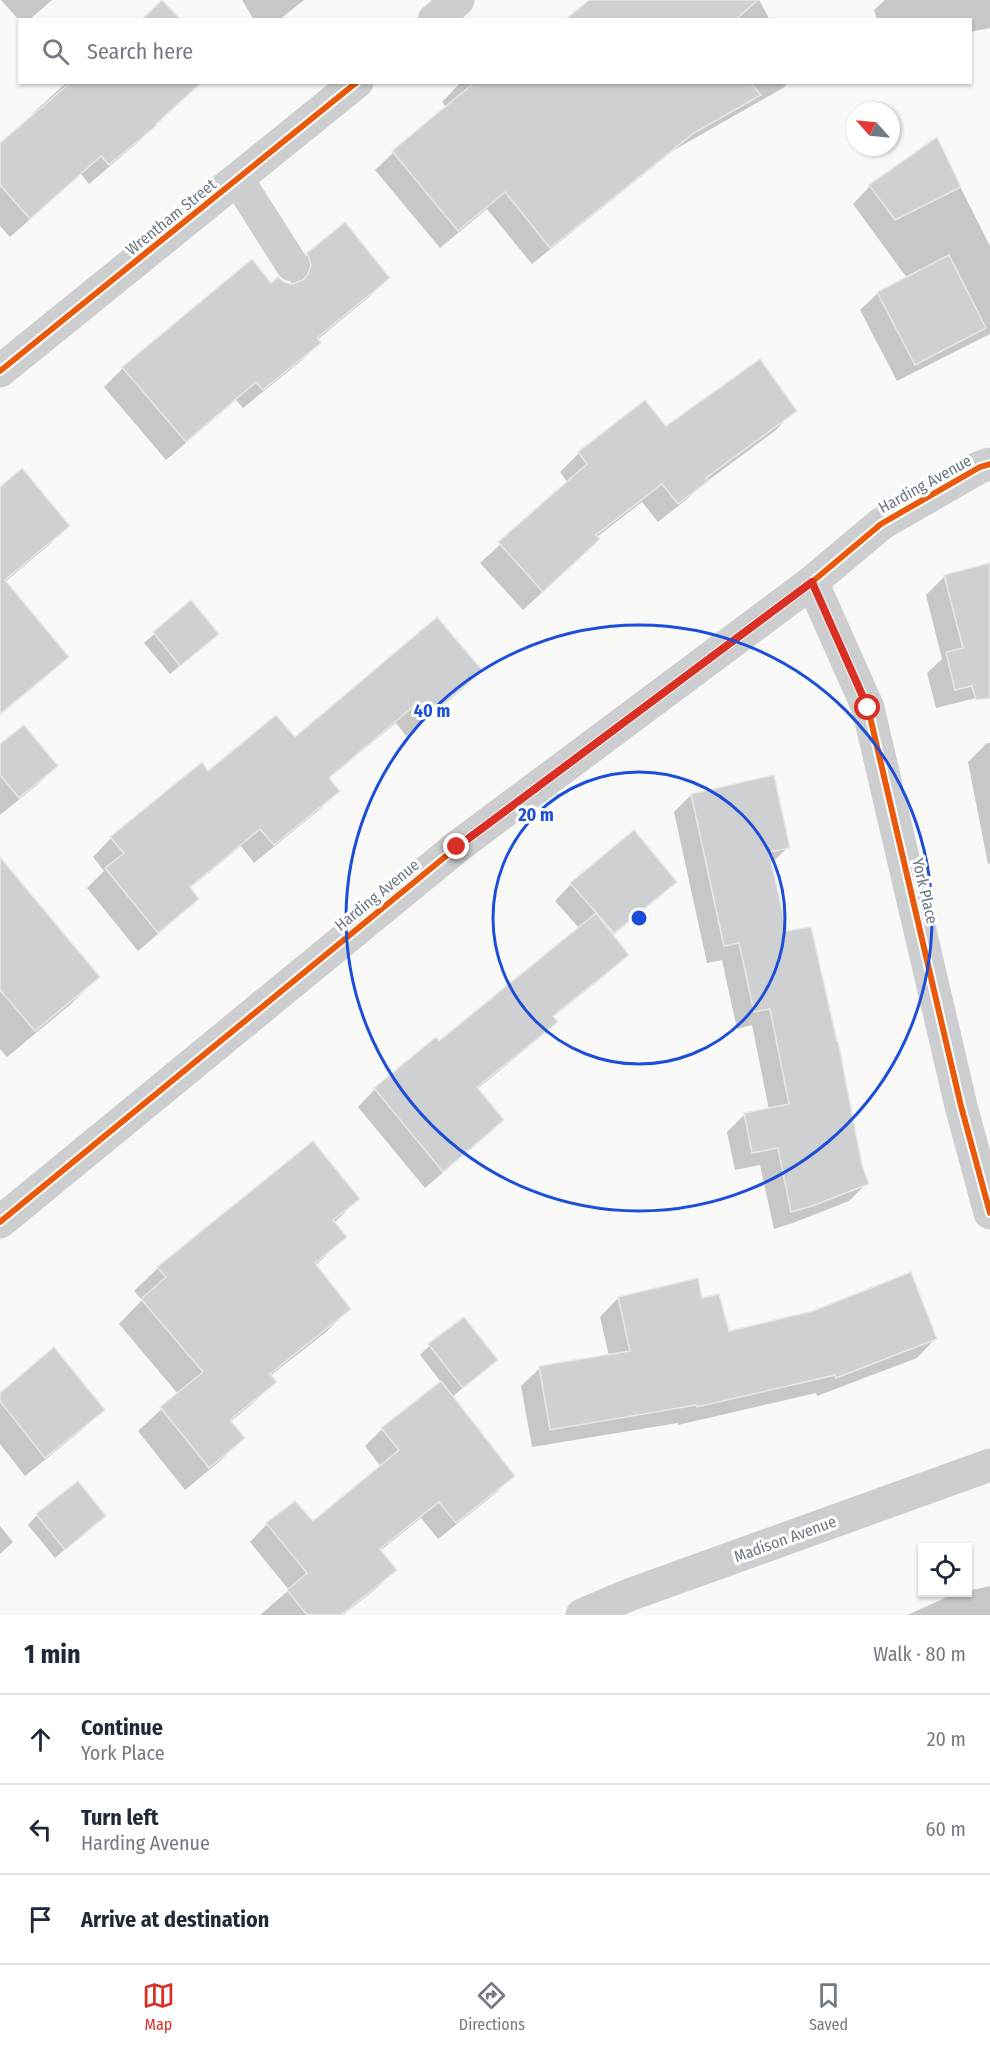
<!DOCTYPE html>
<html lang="en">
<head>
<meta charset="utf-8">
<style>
  body { margin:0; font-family:"Fira Sans Condensed",sans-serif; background:#f6f6f7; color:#1f2937 }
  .controls { position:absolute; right:18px; bottom:18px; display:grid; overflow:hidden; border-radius:0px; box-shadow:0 2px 4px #0004 }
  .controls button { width:54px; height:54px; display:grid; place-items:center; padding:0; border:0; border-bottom:2px solid #e0e1e3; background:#fff; color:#1f2937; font:30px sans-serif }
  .compass { position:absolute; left:846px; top:102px; width:54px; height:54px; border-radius:50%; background:#fff; box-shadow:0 2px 4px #0004; rotate:297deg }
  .stop { position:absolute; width:18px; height:18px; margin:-14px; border:4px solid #d93025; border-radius:50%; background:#fff }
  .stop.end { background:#d93025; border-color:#fff; box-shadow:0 2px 6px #0008 }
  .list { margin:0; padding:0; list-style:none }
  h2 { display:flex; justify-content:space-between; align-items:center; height:78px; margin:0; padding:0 24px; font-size:26px }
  h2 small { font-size:20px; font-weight:400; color:#747a83 }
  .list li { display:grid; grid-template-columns:39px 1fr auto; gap:18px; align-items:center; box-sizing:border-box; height:90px; padding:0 24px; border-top:2px solid #e0e1e3 }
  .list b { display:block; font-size:22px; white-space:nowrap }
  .list p { margin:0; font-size:20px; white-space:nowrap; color:#747a83 }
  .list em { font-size:20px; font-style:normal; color:#747a83 }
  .icon { flex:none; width:33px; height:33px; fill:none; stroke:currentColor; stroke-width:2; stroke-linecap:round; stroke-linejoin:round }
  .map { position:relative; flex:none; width:990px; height:1615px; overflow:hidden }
  .search { position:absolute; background:#fff; box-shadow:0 2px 4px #0004; left:18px; right:18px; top:18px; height:66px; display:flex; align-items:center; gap:15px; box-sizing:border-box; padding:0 21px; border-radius:0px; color:#747a83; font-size:22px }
  .sheet { height:348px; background:#fff }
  nav { display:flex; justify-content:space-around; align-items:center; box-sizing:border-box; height:84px; border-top:2px solid #e0e1e3; background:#fff; font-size:16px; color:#747a83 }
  nav a { display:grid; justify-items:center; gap:3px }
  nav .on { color:#d93025 }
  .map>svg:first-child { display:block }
  .shadow { fill:#0003 }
  .building { fill:#cfd0d2; stroke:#e8e8e8; stroke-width:1.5 }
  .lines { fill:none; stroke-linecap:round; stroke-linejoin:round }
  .street { stroke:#cdcecf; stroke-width:33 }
  .cycleway-casing { stroke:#fff; stroke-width:10 }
  .cycleway { stroke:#e8590c; stroke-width:6 }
  .route { stroke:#d93025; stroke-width:8 }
  .ring { fill:none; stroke:#1d4ed8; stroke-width:3 }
  .labels { text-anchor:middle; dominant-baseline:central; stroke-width:6; stroke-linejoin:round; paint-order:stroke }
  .street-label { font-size:16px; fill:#6c7785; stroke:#fff }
  .centre { fill:#1d4ed8; stroke:#fff; stroke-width:3 }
  .ring-label { font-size:18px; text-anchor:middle; font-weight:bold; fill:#1d4ed8; stroke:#fff; stroke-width:6; stroke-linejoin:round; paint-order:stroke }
</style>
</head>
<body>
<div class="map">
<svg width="990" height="1615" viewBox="0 0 990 1615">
  <rect width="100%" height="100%" fill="#f9f9f8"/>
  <g class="shadow">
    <path d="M 1,0 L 52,0 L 29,20 L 20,20 L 20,21 Z"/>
    <path d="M 242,0 L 304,0 L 279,20 L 254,20 Z"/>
    <path d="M 591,0 L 759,0 L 770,20 L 567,20 Z"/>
    <path d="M 885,0 L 990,0 L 990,28 L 970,32 L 970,20 L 877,20 L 874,10 Z"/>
    <path d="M 67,82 L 201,82 L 136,144 L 89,184 L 81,174 L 10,237 L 0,226 L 0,145 L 34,116 L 32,114 Z"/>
    <path d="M 461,82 L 789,82 L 783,88 L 674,150 L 532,264 L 487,209 L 440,248 L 375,170 L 393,153 L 447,108 L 442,102 Z"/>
    <path d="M 936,139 L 990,246 L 990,334 L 897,381 L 860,310 L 878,293 L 907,278 L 853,204 L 870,186 Z"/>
    <path d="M 308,254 L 388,278 L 369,297 L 317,340 L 319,343 L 300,362 L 243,408 L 236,400 L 166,460 L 104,387 L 123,368 L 271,285 L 283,283 L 292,285 L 288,274 Z"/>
    <path d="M 795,410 L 776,430 L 702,485 L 686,500 L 658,522 L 642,502 L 597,537 L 579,558 L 523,610 L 480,563 L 568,483 L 560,472 L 579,453 L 665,429 Z"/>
    <path d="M 0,489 L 68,526 L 49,545 L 5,582 L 67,657 L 48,675 L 0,715 Z"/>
    <path d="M 990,564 L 990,690 L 984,696 L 936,708 L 927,673 L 942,659 L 926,595 L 945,576 Z"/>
    <path d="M 191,602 L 207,643 L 170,674 L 144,643 Z"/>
    <path d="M 481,671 L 462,690 L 406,736 L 396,723 L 328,779 L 338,791 L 319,810 L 254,863 L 241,846 L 189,889 L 197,899 L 178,917 L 138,951 L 87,888 L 104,871 L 93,857 L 111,838 L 208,773 L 295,739 Z"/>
    <path d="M 987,743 L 990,743 L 990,863 L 988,864 L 968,762 Z"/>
    <path d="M 0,746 L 56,766 L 37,785 L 0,815 Z"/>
    <path d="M 691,795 L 788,847 L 770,865 L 786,933 L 867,1183 L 849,1201 L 793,1223 L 774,1229 L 760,1165 L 735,1170 L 727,1132 L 745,1114 L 769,1110 L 752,1025 L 737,1029 L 722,960 L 707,963 L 674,812 Z"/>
    <path d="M 675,882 L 658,898 L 612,936 L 627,955 L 609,972 L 552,1018 L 556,1022 L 538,1039 L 477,1089 L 502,1120 L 485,1137 L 425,1188 L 358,1107 L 375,1089 L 439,1043 L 579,928 L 555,901 L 571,884 Z"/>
    <path d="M 0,896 L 98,977 L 71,1004 L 7,1057 L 0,1049 Z"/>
    <path d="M 313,1143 L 358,1199 L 334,1223 L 345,1237 L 315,1266 L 349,1309 L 326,1332 L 270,1376 L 275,1382 L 251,1405 L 230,1422 L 243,1438 L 220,1461 L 185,1490 L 138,1431 L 178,1394 L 119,1324 L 142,1300 L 134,1291 L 158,1268 Z"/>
    <path d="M 618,1298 L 701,1300 L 728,1333 L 935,1339 L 917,1358 L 817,1396 L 816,1393 L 678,1425 L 678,1423 L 532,1447 L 521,1386 L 540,1368 L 609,1356 L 600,1317 Z"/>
    <path d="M 429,1346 L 486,1369 L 452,1397 L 513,1476 L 496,1493 L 438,1539 L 421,1518 L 380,1551 L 395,1570 L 378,1587 L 343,1615 L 260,1615 L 289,1590 L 250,1542 L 267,1524 L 295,1503 L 312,1523 L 381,1467 L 365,1446 L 382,1429 L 441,1382 L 420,1355 Z"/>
    <path d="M 0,1394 L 103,1410 L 83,1429 L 25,1476 L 0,1444 Z"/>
    <path d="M 37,1515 L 104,1516 L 55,1558 L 28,1525 Z"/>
    <path d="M 0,1526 L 13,1542 L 0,1554 Z"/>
    <path d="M 990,1586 L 990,1615 L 907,1615 L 952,1595 L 968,1592 L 968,1591 Z"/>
  </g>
  <g class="building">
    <path d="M 162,0 L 181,20 L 141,20 Z"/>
    <path d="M 589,0 L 758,0 L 735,20 L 565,20 Z"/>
    <path d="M 71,82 L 202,82 L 156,124 L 157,125 L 109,165 L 101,156 L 30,219 L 0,185 L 0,143 Z"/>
    <path d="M 475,82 L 750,82 L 761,95 L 694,133 L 550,248 L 505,192 L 458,231 L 392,151 Z"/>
    <path d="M 937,137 L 961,187 L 895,220 L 869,185 Z"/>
    <path d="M 345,222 L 390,278 L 317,338 L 321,343 L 263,390 L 256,382 L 186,442 L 122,367 L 252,259 L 271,283 L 278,277 L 284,282 L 292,284 L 303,280 L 308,274 L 311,265 L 307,253 Z"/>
    <path d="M 949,255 L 986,328 L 915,365 L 877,292 Z"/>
    <path d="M 760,359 L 797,411 L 706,478 L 708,481 L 678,504 L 662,484 L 596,535 L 600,539 L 543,592 L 498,542 L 587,464 L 578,452 L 645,400 L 666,426 Z"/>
    <path d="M 22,468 L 70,526 L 5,580 L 69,657 L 0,714 L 0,487 Z"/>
    <path d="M 990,563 L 990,698 L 976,700 L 972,686 L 955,690 L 946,652 L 963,648 L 944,575 Z"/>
    <path d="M 191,600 L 219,634 L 180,666 L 153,632 Z"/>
    <path d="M 437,617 L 483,671 L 426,719 L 415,705 L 329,778 L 340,791 L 274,845 L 260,829 L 190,887 L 199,899 L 158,933 L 105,868 L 124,853 L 110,837 L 202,762 L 208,771 L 276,715 L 295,737 Z"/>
    <path d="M 24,725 L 58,766 L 19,798 L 0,775 L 0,744 Z"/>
    <path d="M 774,775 L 790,848 L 769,852 L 787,931 L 811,927 L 837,1041 L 838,1041 L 862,1165 L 869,1184 L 812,1206 L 791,1212 L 778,1148 L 752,1153 L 744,1113 L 789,1104 L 770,1009 L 754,1012 L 739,943 L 724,946 L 691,794 Z"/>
    <path d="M 634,830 L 677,882 L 614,933 L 570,883 Z"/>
    <path d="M 0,857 L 100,977 L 35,1031 L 0,990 Z"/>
    <path d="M 596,913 L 629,955 L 553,1016 L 558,1022 L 477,1087 L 504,1120 L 443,1172 L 374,1088 L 436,1037 L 439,1041 Z"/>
    <path d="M 313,1141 L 360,1199 L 333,1220 L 347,1237 L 315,1263 L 351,1309 L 270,1374 L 277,1382 L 230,1420 L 245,1438 L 209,1468 L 160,1407 L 203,1372 L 141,1299 L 166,1277 L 157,1267 Z"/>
    <path d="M 911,1272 L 937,1339 L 836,1378 L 835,1375 L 697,1407 L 696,1405 L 550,1430 L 539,1366 L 630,1351 L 618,1297 L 698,1278 L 702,1298 L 719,1294 L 729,1331 L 813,1311 Z"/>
    <path d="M 464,1317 L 498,1360 L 463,1388 L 428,1344 Z"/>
    <path d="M 54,1347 L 105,1410 L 45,1458 L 0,1401 L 0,1393 Z"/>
    <path d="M 441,1381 L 515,1476 L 456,1523 L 439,1502 L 380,1549 L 397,1570 L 341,1615 L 307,1615 L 287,1590 L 307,1573 L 266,1523 L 295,1501 L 313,1521 L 399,1450 L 381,1428 Z"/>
    <path d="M 78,1481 L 106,1516 L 65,1550 L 36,1514 Z"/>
  </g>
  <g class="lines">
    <g class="street">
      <path d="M 434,20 L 458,0"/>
      <path d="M 238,180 L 292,265"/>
      <path d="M 0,371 L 357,82"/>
      <path d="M 812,582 L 868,708 L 961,1106 L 990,1213"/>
      <path d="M 0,1222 L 457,847 L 812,582 L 881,524 L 980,467 L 990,464"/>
      <path d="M 582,1615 L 629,1595 L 990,1465"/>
    </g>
    <g class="cycleway-casing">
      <g id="cycleway">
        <path d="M 0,371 L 357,82"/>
        <path d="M 812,582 L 868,708 L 961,1106 L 990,1213"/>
        <path d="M 0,1222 L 457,847 L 812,582 L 881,524 L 980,467 L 990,464"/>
      </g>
    </g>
    <use href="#cycleway" class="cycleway"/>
  </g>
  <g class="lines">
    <path class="route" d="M 457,847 L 812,582 L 868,708"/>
  </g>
  <g class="ring">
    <circle cx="639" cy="918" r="146"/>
    <circle cx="639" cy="918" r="293"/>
  </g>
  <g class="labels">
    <g class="street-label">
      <text transform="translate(171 217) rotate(-39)">Wrentham Street</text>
      <text transform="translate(925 484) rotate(-29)">Harding Avenue</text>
      <text transform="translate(925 891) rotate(77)">York Place</text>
      <text transform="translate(377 895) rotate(-39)">Harding Avenue</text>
      <text transform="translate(785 1539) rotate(-20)">Madison Avenue</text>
    </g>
  </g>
  <circle cx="639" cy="918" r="9" class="centre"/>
  <g class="ring-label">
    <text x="432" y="717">40 m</text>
    <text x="536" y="821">20 m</text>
  </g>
</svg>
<div class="controls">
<button><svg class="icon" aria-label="locate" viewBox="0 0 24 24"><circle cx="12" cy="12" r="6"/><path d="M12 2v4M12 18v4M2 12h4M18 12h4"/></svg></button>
</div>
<svg class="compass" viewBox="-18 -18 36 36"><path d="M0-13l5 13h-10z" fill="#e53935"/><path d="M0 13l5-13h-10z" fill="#747a83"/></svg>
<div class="stop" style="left:868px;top:708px"></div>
<div class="stop end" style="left:457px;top:847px"></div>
<div class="search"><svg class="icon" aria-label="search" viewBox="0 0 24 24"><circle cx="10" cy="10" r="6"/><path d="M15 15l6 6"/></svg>Search here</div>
</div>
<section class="sheet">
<h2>1 min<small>Walk · 80 m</small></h2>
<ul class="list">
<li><svg class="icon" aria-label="ahead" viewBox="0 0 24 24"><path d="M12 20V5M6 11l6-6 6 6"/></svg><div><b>Continue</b><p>York Place</p></div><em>20 m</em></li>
<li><svg class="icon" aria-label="left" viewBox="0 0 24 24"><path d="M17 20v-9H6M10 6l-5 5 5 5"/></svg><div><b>Turn left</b><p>Harding Avenue</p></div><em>60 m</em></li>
<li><svg class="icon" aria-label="arrive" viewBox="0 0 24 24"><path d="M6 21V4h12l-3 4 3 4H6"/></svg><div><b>Arrive at destination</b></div></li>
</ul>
</section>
<nav>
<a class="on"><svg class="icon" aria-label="map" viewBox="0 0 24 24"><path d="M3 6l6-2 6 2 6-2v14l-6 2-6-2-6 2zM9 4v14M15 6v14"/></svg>Map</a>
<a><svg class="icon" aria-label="directions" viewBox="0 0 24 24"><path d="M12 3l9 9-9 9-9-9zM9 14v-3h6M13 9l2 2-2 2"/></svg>Directions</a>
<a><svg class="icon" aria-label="saved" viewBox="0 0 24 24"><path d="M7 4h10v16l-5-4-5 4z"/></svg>Saved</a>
</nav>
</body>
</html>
